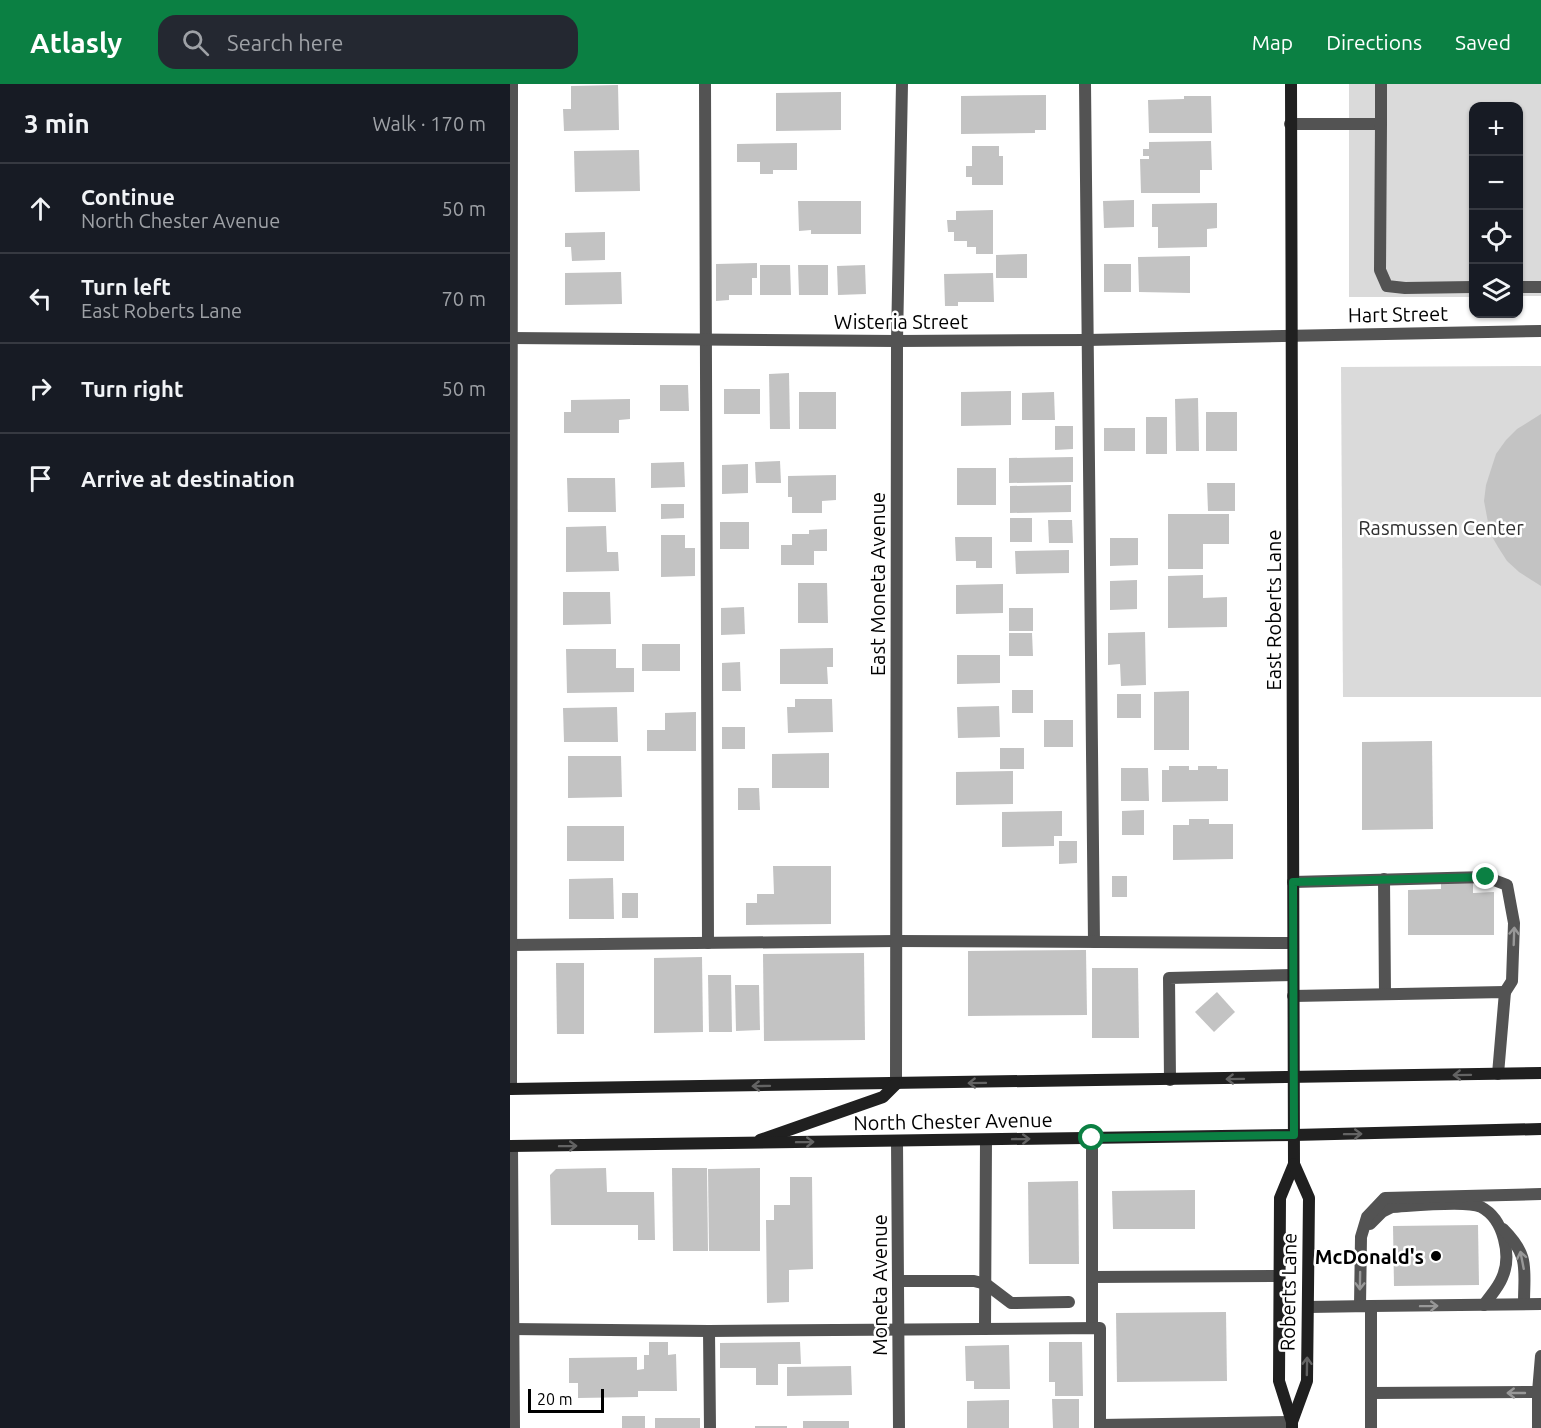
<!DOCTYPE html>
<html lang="en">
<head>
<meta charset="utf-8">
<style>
  body { margin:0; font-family:Ubuntu,sans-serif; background:#242831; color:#f1f3f6 }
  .controls { position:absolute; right:18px; top:18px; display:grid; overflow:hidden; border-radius:12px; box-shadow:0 2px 4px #0004 }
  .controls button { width:54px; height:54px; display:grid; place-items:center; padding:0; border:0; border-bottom:2px solid #363941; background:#171b24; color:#f1f3f6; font:30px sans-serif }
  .scale { position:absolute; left:18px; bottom:15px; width:76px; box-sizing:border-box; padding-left:6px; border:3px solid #000; border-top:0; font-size:16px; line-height:21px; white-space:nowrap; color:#000; -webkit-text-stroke:4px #fff; paint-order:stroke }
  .stop { position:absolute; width:18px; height:18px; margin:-14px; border:4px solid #0b8043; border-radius:50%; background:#fff }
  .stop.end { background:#0b8043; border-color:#fff; box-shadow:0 2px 6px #0008 }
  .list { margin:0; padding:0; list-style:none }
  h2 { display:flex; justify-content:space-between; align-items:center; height:78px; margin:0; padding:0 24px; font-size:26px }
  h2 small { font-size:20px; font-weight:400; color:#9ea1a6 }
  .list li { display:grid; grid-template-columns:39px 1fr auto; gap:18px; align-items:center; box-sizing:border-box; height:90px; padding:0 24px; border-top:2px solid #363941 }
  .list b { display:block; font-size:22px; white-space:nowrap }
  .list p { margin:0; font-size:20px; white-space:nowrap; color:#9ea1a6 }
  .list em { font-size:20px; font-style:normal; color:#9ea1a6 }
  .icon { flex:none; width:33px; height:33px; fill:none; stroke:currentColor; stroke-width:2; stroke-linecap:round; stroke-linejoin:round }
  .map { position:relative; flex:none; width:1031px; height:1344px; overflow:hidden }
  header { display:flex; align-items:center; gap:36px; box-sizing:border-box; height:84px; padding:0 30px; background:#0b8043; color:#fff }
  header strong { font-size:28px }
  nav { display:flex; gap:33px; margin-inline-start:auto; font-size:21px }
  .search { width:420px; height:54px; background:#242831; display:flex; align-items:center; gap:15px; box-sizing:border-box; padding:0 21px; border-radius:18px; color:#9ea1a6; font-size:22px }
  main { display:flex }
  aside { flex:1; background:#171b24 }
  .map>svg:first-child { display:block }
  .green { fill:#dadada }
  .building { fill:#c3c3c3 }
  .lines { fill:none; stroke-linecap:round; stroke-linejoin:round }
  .service { stroke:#535353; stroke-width:12 }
  .minor { stroke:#535353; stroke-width:12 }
  .secondary { stroke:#202020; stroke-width:12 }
  .oneway { stroke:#989898 }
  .oneway2 { stroke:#636363 }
  .route { stroke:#0b8043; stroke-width:8 }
  .poi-dot { fill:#000; stroke:#fff; stroke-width:2 }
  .labels { text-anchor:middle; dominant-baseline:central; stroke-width:5; stroke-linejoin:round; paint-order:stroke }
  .street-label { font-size:20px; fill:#000; stroke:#fff }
  .park-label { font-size:20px; fill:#313131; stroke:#fff }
  .poi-label { font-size:20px; font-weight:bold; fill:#000; stroke:#fff; text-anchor:end }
</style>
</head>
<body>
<header>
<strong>Atlasly</strong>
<div class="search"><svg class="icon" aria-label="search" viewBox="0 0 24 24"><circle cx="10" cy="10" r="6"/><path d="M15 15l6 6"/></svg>Search here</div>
<nav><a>Map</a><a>Directions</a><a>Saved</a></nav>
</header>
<main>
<aside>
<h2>3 min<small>Walk · 170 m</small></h2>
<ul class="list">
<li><svg class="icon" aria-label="ahead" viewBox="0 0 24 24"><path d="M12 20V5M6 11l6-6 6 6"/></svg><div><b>Continue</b><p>North Chester Avenue</p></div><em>50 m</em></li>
<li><svg class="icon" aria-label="left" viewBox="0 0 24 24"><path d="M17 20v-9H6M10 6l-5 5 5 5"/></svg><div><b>Turn left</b><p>East Roberts Lane</p></div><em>70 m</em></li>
<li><svg class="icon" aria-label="right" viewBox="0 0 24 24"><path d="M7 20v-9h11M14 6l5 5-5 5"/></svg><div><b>Turn right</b></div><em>50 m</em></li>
<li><svg class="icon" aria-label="arrive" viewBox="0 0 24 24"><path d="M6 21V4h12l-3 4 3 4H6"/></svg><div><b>Arrive at destination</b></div></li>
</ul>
</aside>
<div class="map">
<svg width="1031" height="1344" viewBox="0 0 1031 1344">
  <rect width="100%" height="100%" fill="#fff"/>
  <g class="green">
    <path d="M 839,0 L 1031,0 L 1031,212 L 1009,212 L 1008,22 L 963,22 L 963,213 L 839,213 Z"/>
    <path d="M 1031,282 L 1031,613 L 833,613 L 831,283 Z"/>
  </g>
  <g class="building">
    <path d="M 108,1 L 109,46 L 54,47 L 53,25 L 61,25 L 61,2 Z"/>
    <path d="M 331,8 L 331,46 L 266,47 L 266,9 Z"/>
    <path d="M 536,11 L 536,46 L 525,46 L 525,49 L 451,50 L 451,12 Z"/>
    <path d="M 674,12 L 701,12 L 702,49 L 639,49 L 638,16 L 674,15 Z"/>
    <path d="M 701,57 L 702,86 L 690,86 L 690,109 L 631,109 L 630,75 L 639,75 L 639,72 L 633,72 L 633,65 L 639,65 L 639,58 Z"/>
    <path d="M 287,59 L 287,86 L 263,86 L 263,90 L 250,90 L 250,78 L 227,78 L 227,60 Z"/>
    <path d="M 462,62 L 489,62 L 489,72 L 493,72 L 493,101 L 462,101 L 462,93 L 456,93 L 456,82 L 462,82 Z"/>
    <path d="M 129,66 L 130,107 L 65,108 L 64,67 Z"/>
    <path d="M 624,116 L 624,143 L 594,144 L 593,117 Z"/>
    <path d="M 288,117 L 351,117 L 351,150 L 301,150 L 301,146 L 289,147 Z"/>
    <path d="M 707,119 L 707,144 L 697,145 L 697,163 L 648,164 L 648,143 L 642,143 L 642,120 Z"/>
    <path d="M 483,126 L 483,170 L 466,170 L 466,163 L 457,163 L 457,157 L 444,157 L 444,148 L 438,148 L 437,136 L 446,136 L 446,127 Z"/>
    <path d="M 95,148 L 95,176 L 62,177 L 61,163 L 55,163 L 55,149 Z"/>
    <path d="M 517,170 L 517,194 L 486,194 L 486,171 Z"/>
    <path d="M 680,172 L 680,209 L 629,208 L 628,173 Z"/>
    <path d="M 247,179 L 247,194 L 242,194 L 242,211 L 219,211 L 219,216 L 206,217 L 206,180 Z"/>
    <rect x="594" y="180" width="27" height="28"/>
    <path d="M 250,181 L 280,181 L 281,211 L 250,211 Z"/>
    <path d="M 288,181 L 318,181 L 318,211 L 289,211 Z"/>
    <path d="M 355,181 L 356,210 L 328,211 L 327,182 Z"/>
    <path d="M 111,188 L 112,220 L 55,221 L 55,189 Z"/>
    <path d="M 483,189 L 484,218 L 448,218 L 448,222 L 435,222 L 434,190 Z"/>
    <path d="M 279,289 L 280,345 L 260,345 L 259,290 Z"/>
    <path d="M 150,301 L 178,301 L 179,327 L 150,327 Z"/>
    <rect x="214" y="305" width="36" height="25"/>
    <path d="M 501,307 L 501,341 L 451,342 L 451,308 Z"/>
    <rect x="289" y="308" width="37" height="37"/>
    <path d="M 544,308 L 545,336 L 512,336 L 512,309 Z"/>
    <path d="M 688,314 L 689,367 L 666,367 L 665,315 Z"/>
    <path d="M 120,315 L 120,335 L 109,336 L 109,349 L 54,349 L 54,328 L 61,328 L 61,316 Z"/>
    <rect x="696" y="328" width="31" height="39"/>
    <path d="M 1031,330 L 1031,502 L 1009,488 L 997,477 L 988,463 L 980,449 L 974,417 L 976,401 L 986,370 L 996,356 L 1007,345 Z"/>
    <rect x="636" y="333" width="21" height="37"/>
    <path d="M 545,342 L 563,342 L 563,365 L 545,366 Z"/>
    <rect x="594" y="344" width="31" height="23"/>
    <path d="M 563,373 L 563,398 L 499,399 L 499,374 Z"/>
    <path d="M 270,377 L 271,399 L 246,399 L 245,378 Z"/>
    <path d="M 174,378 L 175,403 L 141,404 L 141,379 Z"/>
    <path d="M 238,380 L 238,409 L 212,410 L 212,381 Z"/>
    <rect x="447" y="384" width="39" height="37"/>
    <path d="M 326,391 L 326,416 L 312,417 L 312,429 L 282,429 L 282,413 L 278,413 L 278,392 Z"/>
    <path d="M 57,394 L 105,394 L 106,428 L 58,428 Z"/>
    <path d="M 697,399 L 725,399 L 725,427 L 698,427 Z"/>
    <path d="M 561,401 L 561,428 L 500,429 L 500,402 Z"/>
    <path d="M 151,420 L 174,420 L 174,434 L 151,435 Z"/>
    <path d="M 658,430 L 719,430 L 719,460 L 693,460 L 693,485 L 658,485 Z"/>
    <rect x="500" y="434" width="22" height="24"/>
    <path d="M 538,436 L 562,436 L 563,459 L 539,459 Z"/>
    <rect x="210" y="438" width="29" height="27"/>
    <path d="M 96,442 L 97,468 L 108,468 L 109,487 L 56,488 L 56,443 Z"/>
    <path d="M 317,445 L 317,467 L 304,467 L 304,481 L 271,481 L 271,461 L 282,461 L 282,450 L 299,450 L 299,446 Z"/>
    <path d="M 151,451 L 175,451 L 175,464 L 185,464 L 185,492 L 151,493 Z"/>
    <path d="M 445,453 L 482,453 L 482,484 L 466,484 L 466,477 L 446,477 Z"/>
    <path d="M 600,454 L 628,454 L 628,481 L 600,482 Z"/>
    <path d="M 559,466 L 559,489 L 506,490 L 505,467 Z"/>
    <path d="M 693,491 L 693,514 L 717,513 L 717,543 L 658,544 L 658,492 Z"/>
    <path d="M 627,496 L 627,525 L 600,526 L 600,497 Z"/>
    <path d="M 288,499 L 317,499 L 318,539 L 288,539 Z"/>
    <path d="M 493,500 L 493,529 L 446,530 L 446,501 Z"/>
    <path d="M 53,508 L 100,508 L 101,540 L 53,541 Z"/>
    <path d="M 234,523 L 235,550 L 211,551 L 211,524 Z"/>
    <rect x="499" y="524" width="24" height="23"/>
    <path d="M 635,548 L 636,601 L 611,602 L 610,580 L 598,581 L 598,549 Z"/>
    <path d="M 499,549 L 522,549 L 523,572 L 499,572 Z"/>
    <rect x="132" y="560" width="38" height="27"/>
    <path d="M 323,564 L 323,583 L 317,583 L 318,600 L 270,600 L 270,565 Z"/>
    <path d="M 56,565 L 106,565 L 106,584 L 124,584 L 124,608 L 57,609 Z"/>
    <path d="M 447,571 L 490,571 L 490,599 L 447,600 Z"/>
    <path d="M 230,578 L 231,607 L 212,607 L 212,579 Z"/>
    <rect x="502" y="606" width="21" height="23"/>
    <path d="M 679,607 L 679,666 L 644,666 L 644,608 Z"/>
    <rect x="607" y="610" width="24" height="24"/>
    <path d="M 285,615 L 322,615 L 323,648 L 278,649 L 277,623 L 285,623 Z"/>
    <path d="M 489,622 L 490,653 L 448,654 L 447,623 Z"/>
    <path d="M 107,623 L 108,658 L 54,658 L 53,624 Z"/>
    <path d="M 186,628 L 186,667 L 137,667 L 137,646 L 155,646 L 155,629 Z"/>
    <rect x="534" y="636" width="29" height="27"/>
    <rect x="212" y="643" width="23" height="22"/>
    <path d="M 922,657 L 923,745 L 852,746 L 852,658 Z"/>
    <rect x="490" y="664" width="24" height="21"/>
    <path d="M 319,669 L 319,704 L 262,704 L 262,670 Z"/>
    <path d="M 58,672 L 111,672 L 112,713 L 58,714 Z"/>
    <path d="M 659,682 L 679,682 L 679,686 L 688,686 L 688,682 L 707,682 L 707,685 L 718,685 L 718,717 L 652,718 L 652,686 L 659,686 Z"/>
    <path d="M 611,684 L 638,684 L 639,717 L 611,717 Z"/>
    <path d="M 503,687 L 503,720 L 446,721 L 446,688 Z"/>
    <path d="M 228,704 L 249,704 L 250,726 L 228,726 Z"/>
    <path d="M 634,726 L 634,751 L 612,751 L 612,727 Z"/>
    <path d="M 552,727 L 552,752 L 544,752 L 544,762 L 492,763 L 492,728 Z"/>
    <path d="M 679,735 L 699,735 L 699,740 L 723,740 L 723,775 L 663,776 L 663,741 L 679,741 Z"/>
    <rect x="57" y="742" width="57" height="35"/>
    <path d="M 549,757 L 567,757 L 567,779 L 549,780 Z"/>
    <path d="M 263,782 L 321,782 L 321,840 L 236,841 L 236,819 L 247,819 L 247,810 L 264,810 Z"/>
    <rect x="602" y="792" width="15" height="21"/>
    <path d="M 103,794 L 104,835 L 59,835 L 59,795 Z"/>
    <path d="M 931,799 L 963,799 L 963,809 L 984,808 L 984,851 L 898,851 L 898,806 L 931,805 Z"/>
    <rect x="112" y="809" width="16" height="25"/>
    <path d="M 576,866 L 577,931 L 458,932 L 458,867 Z"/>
    <path d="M 354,869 L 355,956 L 254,957 L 253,870 Z"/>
    <path d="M 192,873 L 193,948 L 144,949 L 144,874 Z"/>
    <path d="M 46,879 L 74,879 L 74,950 L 47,950 Z"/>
    <path d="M 582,884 L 628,884 L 629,954 L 582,954 Z"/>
    <path d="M 198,891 L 221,891 L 222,948 L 199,948 Z"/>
    <path d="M 225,901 L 249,901 L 250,946 L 226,947 Z"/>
    <path d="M 707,908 L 725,928 L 704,948 L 685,928 Z"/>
    <path d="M 96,1084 L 97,1108 L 144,1108 L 145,1156 L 128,1156 L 128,1141 L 41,1141 L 40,1091 L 46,1085 Z"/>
    <path d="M 162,1084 L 197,1084 L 198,1167 L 163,1167 Z"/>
    <path d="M 250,1084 L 250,1167 L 199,1167 L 198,1085 Z"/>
    <path d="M 280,1093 L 302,1093 L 303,1185 L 279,1186 L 279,1218 L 257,1219 L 256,1136 L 264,1136 L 264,1121 L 280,1121 Z"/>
    <path d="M 568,1097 L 569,1180 L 519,1180 L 518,1098 Z"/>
    <path d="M 685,1106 L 685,1145 L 603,1145 L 602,1107 Z"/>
    <path d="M 968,1141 L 969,1201 L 884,1202 L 883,1142 Z"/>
    <path d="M 716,1228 L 717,1297 L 607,1298 L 606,1229 Z"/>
    <path d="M 139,1258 L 158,1258 L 158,1271 L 166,1270 L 167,1307 L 128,1307 L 128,1313 L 68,1314 L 68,1299 L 59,1299 L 59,1274 L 127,1273 L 127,1286 L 134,1285 L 134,1271 L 139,1271 Z"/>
    <path d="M 290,1258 L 291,1280 L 268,1280 L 268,1301 L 246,1301 L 246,1284 L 210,1284 L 210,1259 Z"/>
    <path d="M 539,1258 L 572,1258 L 573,1312 L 545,1312 L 545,1298 L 539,1298 Z"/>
    <path d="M 499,1261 L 500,1305 L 464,1305 L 464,1297 L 456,1297 L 455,1262 Z"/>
    <path d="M 341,1282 L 342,1311 L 277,1312 L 277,1283 Z"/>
    <path d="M 542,1315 L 569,1315 L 569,1344 L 543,1344 Z"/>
    <path d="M 499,1316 L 499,1344 L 457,1344 L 457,1317 Z"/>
    <rect x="112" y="1332" width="23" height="12"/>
    <rect x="145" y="1334" width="45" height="10"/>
    <rect x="293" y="1337" width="46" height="7"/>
    <rect x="245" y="1342" width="32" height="2"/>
  </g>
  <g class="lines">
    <g class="service">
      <path d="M 195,0 L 198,859"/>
      <path d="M 575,0 L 584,858"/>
      <path d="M 780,40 L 871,40 L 871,0"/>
      <path d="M 871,40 L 870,186 L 877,202 L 895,204 L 963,203"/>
      <path d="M 1008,203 L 1031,203"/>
      <path d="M 874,795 L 875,910"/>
      <path d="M 783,798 L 976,793 L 997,801 L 1004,839 L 1002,897 L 995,908"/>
      <path d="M 0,861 L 386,857 L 783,859"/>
      <path d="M 783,912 L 995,908 L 988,990"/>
      <path d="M 660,996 L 659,894 L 783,891"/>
      <path d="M 582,1054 L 582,1244"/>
      <path d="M 860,1140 L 872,1128 L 882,1123 C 901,1122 957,1116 971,1123 C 994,1135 1002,1172 992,1194 C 988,1204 980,1212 974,1221"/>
      <path d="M 993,1145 C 1020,1172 1014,1184 1014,1220"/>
      <path d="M 582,1193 L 769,1192"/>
      <path d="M 388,1197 L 464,1197 L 476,1200 L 501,1219 L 559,1218"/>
      <path d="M 850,1222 L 851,1153 L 857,1133 L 875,1114 L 1031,1110"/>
      <path d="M 861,1222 L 1031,1220"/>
      <path d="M 798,1223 L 861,1222 L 861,1344"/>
      <path d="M 0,1245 L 199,1247 L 590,1244 L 590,1344"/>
      <path d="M 475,1245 L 476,1056"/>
      <path d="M 199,1247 L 200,1344"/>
      <path d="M 1028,1308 L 1031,1272"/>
      <path d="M 861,1309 L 1028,1308 L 1028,1344"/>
      <path d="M 590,1341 L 782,1338"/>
    </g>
    <g class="minor">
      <path d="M 0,254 L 387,257 L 577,256 L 1031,247"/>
      <path d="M 386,1000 L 387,257 L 392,0"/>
      <path d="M 1,1005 L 2,0"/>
      <path d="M 387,1057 L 389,1344"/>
      <path d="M 2,1062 L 4,1344"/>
    </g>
    <g class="secondary">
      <path d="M 781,0 L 784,1080 L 770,1114 L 769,1297 L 782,1338 L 782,1344"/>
      <path d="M 0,1005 L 1031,989"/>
      <path d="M 250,1056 L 373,1013 L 386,1000"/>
      <path d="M 0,1062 L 784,1051 L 1031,1045"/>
      <path d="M 782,1338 L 797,1297 L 799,1114 L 784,1080"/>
    </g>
  </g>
  <defs><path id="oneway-shaft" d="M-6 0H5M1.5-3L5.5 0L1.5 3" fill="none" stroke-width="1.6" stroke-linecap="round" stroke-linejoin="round" transform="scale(1.5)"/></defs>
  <g class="oneway">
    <use href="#oneway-shaft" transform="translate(1004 852) rotate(-88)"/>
    <use href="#oneway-shaft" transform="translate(1012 1176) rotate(-101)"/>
    <use href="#oneway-shaft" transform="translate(850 1197) rotate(91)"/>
    <use href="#oneway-shaft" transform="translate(919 1222) rotate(-1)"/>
    <use href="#oneway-shaft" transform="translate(1006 1309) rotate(180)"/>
  </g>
  <g class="oneway2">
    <use href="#oneway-shaft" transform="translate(952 991) rotate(179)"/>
    <use href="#oneway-shaft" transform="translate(725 995) rotate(179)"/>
    <use href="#oneway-shaft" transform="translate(467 999) rotate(179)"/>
    <use href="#oneway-shaft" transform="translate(251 1002) rotate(179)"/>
    <use href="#oneway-shaft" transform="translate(843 1050) rotate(-1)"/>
    <use href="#oneway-shaft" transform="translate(511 1055) rotate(-1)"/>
    <use href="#oneway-shaft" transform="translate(295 1058) rotate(-1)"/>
    <use href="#oneway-shaft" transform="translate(58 1062) rotate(-1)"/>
    <use href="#oneway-shaft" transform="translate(797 1282) rotate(-89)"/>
  </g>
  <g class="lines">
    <path class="route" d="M 582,1054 L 784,1051 L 783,798 L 976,793"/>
  </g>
  <circle class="poi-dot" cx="926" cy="1172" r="6"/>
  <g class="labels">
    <g class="street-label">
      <text transform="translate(888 230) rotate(-1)">Hart Street</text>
      <text x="391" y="237">Wisteria Street</text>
      <text transform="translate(367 500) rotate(-90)">East Moneta Avenue</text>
      <text transform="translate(763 526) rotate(-90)">East Roberts Lane</text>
      <text transform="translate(443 1037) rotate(-1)">North Chester Avenue</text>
      <text transform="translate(369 1201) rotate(-90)">Moneta Avenue</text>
      <text transform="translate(778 1208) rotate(-89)">Roberts Lane</text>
    </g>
    <g class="park-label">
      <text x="931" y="443">Rasmussen Center</text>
    </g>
    <g class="poi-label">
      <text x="914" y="1172">McDonald's</text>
    </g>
  </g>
</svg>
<div class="controls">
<button>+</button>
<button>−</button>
<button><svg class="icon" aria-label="locate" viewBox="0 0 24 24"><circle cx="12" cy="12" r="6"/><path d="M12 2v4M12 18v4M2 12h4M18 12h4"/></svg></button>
<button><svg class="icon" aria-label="layers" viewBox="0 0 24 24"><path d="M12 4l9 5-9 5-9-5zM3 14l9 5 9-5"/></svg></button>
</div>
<div class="scale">20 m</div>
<div class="stop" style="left:582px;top:1054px"></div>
<div class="stop end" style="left:976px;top:793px"></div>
</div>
</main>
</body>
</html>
